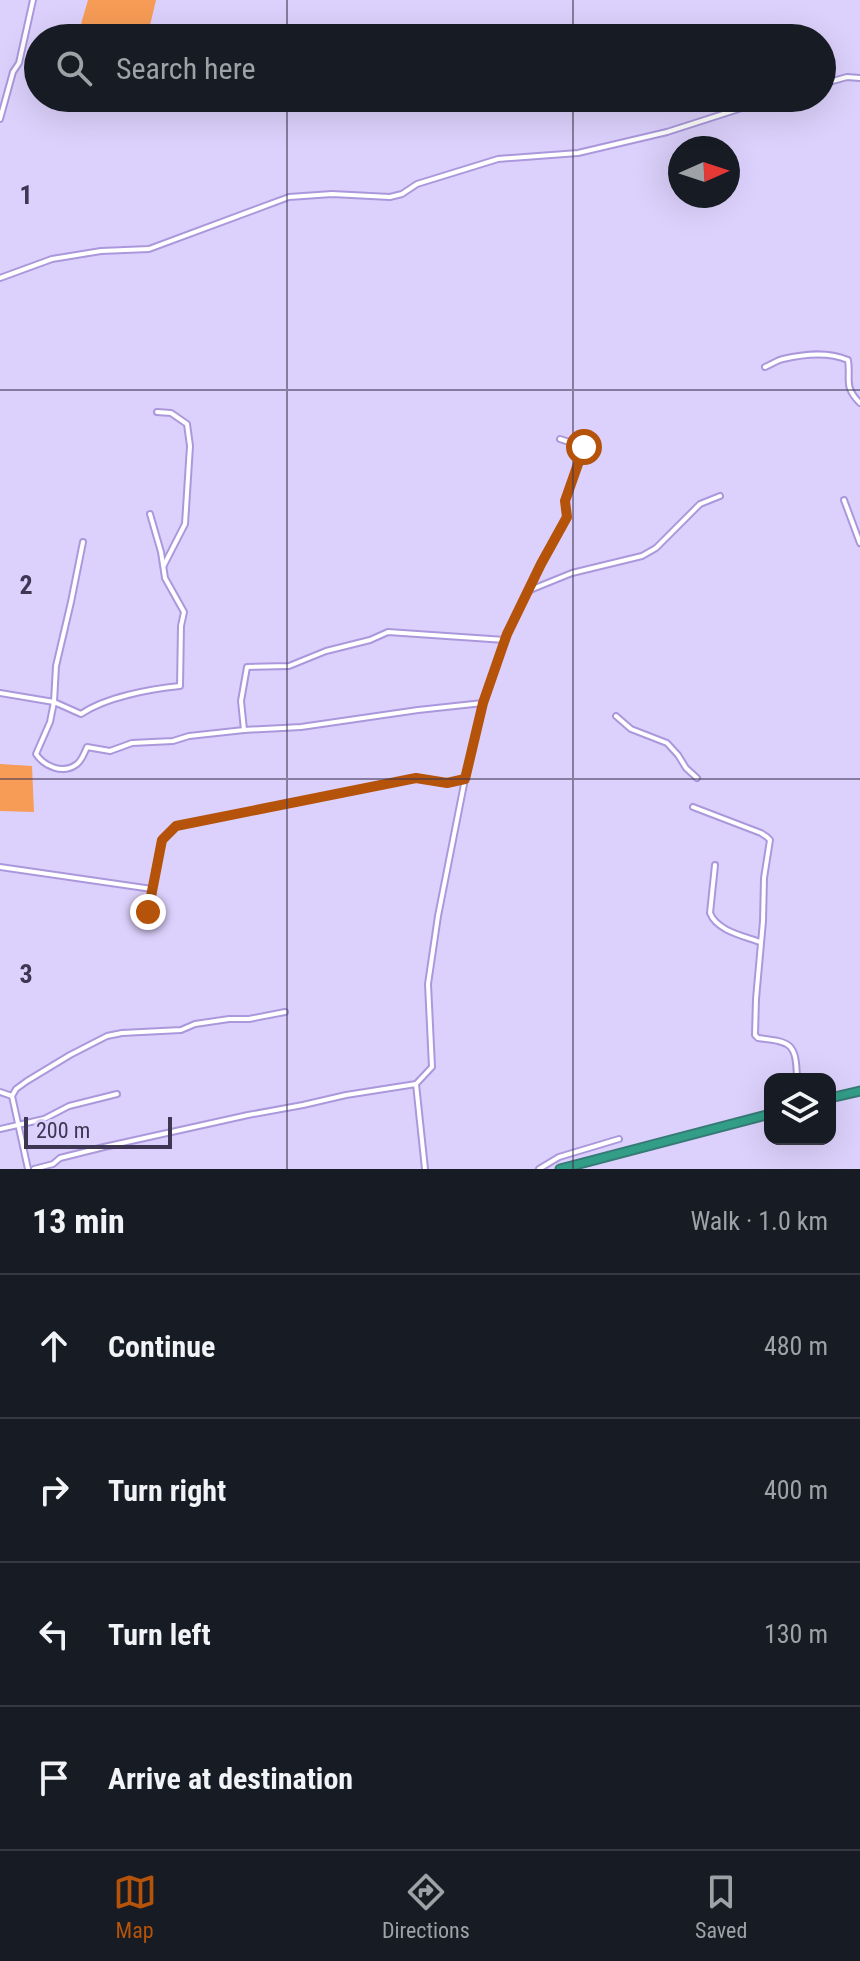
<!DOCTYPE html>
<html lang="en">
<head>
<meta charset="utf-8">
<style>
  body { margin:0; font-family:"Roboto Condensed",sans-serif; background:#242831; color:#f1f3f6 }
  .controls { position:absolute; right:24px; bottom:24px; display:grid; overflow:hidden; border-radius:16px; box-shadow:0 8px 32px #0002 }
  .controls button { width:72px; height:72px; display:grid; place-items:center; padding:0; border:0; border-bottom:2px solid #363941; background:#171b24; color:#f1f3f6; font:40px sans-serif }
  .compass { position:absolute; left:668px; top:136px; width:72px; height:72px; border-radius:50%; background:#171b24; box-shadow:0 8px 32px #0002; rotate:87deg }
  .scale { position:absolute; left:24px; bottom:20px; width:148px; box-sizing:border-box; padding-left:8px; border:4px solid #3e3753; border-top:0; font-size:22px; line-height:28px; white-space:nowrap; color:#3e3753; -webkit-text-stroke:6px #dcd1fc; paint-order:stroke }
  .stop { position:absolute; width:24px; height:24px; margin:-18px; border:6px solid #b45309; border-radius:50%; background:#fff }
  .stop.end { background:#b45309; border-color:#fff; box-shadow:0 2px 8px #0008 }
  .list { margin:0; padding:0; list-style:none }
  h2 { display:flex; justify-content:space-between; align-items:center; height:104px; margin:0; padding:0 32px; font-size:34px }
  h2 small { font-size:26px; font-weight:400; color:#9ea1a6 }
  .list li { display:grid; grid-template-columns:52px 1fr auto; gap:24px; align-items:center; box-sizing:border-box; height:144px; padding:0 32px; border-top:2px solid #363941 }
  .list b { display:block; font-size:30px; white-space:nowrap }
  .list em { font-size:26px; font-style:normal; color:#9ea1a6 }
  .icon { flex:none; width:44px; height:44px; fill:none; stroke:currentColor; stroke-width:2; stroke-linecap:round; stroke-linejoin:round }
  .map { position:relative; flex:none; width:860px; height:1169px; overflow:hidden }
  .search { position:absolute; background:#171b24; box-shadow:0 8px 32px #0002; left:24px; right:24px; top:24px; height:88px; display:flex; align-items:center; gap:20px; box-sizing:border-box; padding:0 28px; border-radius:44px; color:#9ea1a6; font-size:30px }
  .sheet { height:680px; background:#171b24 }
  nav { display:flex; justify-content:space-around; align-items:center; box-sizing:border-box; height:112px; border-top:2px solid #363941; background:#171b24; font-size:22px; color:#9ea1a6 }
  nav a { display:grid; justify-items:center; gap:4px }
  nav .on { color:#b45309 }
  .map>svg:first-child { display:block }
  .green { fill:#f69c56 }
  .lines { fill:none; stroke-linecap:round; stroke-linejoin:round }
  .street-casing { stroke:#ab98dc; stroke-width:8 }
  .highway-casing { stroke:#367a75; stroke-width:11 }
  .street { stroke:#fff; stroke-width:4 }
  .highway { stroke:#329e88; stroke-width:7 }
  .route { stroke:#b45309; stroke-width:10 }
  .grid { fill:none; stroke:#3e3753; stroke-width:2; stroke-opacity:0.55 }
  .grid-label { font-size:26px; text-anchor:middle; font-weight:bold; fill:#3e3753; stroke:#dcd1fc; stroke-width:6; stroke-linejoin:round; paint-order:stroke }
</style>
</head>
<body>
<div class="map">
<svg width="860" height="1169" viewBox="0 0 860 1169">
  <rect width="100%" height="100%" fill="#dcd1fc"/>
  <g class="green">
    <path d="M 88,0 L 156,0 L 147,38 L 77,38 Z"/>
    <path d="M 0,764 L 32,766 L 34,812 L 0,811 Z"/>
  </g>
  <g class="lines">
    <g class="street-casing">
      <g id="street">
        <path d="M 822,84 L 847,77 L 860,78"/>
        <path d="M 0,119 L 13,72 L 19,63 L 33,0"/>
        <path d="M 0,278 L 52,259 L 101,251 L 149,249 L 289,197 L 332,194 L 390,197 L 402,194 L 417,184 L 498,159 L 578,153 L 667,132 L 773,98"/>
        <path d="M 765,367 C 771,365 777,360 783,359 C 804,354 827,351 848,360 C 851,380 843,386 860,403"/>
        <path d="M 157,412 L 171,413 L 187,424 L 190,446 L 185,524 L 164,565"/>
        <path d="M 844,500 L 860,543"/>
        <path d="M 83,542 L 71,602 L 56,666 L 54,702 L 50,722 L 36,754 C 44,766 63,775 77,764 C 81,761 85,752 87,747 L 110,751 L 132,743 L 173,741 L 189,736 L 244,730"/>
        <path d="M 530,590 L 572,573 L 642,556 L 656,548 L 700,504 L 720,496"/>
        <path d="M 0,693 L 54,702 L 81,714 C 106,697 150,689 180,686 L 181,626 L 184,612 L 165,578 L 161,552 L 150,514"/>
        <path d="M 483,703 L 418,710 L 301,727 L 244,730 L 241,701 L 247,667 L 289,666 L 326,651 L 370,640 L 388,632 L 505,640"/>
        <path d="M 616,716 L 631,729 L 667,743 L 678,755 L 686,768 L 697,778"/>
        <path d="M 693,807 L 761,833 L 767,837 L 770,840 L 764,878 L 763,921 L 756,999 L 755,1035 L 758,1038 C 792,1042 796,1043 797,1079"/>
        <path d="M 715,865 L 710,913 C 717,931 744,936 760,942"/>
        <path d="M 0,867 L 152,889"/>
        <path d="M 148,912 L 162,840 L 176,826 L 416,778 L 447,783 L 465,779"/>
        <path d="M 0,1092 L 12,1096"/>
        <path d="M 0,1129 L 44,1119 L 69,1106 L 117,1094"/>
        <path d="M 28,1169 L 12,1096 L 16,1089 L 27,1081 L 70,1055 L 107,1036 L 122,1033 L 181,1030 L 195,1024 L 229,1019 L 249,1019 L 285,1012"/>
        <path d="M 34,1169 L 53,1164 L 60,1158 L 104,1147 L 248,1115 L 303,1105 L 346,1095 L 416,1084"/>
        <path d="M 425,1169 L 416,1084 L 432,1067 L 428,984 L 438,916 L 467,769 L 483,703 L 507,634 L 541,564 L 567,517 L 565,501 L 584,447 L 560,439"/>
        <path d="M 539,1169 L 559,1157 L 619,1139"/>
      </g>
    </g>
    <g class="highway-casing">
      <g id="highway">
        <path d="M 830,1098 L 860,1091"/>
        <path d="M 560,1169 L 770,1114"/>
      </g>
    </g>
    <use href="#street" class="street"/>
    <use href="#highway" class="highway"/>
  </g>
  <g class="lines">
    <path class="route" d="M 148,912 L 162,840 L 176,826 L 416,778 L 447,783 L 465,779 L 483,703 L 507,634 L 541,564 L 567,517 L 565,501 L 584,447"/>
  </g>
  <path class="grid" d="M 287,0 L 287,38M 573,0 L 573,38M 287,98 L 287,1169M 573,98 L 573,1169M 0,390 L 860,390M 0,779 L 860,779"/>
  <g class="grid-label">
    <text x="26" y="204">1</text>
    <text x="26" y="594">2</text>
    <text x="26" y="983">3</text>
  </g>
</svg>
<div class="controls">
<button><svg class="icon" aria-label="layers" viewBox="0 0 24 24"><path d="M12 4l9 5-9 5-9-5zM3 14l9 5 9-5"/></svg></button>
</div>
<svg class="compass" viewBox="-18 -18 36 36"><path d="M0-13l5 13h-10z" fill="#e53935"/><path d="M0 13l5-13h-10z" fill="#9ea1a6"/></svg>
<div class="scale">200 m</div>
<div class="stop" style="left:584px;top:447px"></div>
<div class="stop end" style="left:148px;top:912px"></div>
<div class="search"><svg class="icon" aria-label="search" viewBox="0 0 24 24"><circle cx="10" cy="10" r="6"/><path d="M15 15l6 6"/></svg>Search here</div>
</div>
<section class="sheet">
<h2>13 min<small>Walk · 1.0 km</small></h2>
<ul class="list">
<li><svg class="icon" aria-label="ahead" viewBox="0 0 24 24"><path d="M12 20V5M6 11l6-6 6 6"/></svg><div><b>Continue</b></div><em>480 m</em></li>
<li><svg class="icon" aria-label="right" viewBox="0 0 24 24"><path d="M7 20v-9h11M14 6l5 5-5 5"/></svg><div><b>Turn right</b></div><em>400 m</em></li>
<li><svg class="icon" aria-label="left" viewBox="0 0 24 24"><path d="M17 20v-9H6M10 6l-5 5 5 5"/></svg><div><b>Turn left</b></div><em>130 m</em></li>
<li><svg class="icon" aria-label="arrive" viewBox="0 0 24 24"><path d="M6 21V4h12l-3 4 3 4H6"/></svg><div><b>Arrive at destination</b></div></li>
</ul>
</section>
<nav>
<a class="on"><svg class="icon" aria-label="map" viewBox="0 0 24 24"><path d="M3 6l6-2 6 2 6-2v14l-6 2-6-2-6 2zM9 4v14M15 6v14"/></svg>Map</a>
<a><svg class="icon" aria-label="directions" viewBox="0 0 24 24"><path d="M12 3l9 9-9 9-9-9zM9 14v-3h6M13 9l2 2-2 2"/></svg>Directions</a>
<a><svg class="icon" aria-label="saved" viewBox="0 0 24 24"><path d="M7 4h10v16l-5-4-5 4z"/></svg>Saved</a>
</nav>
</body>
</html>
